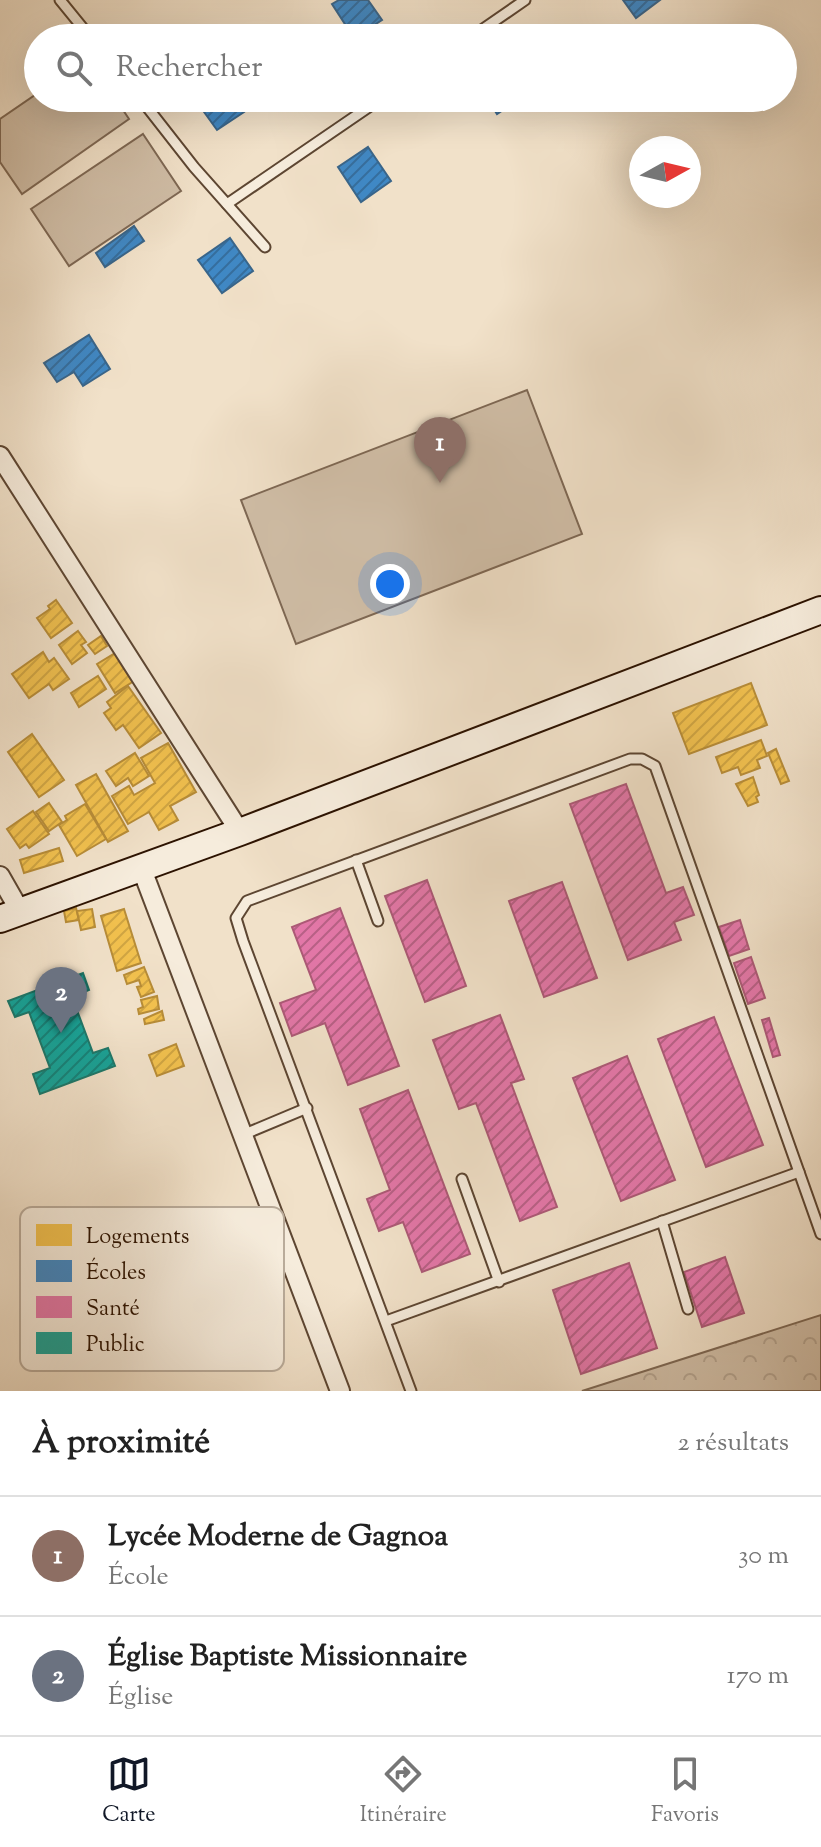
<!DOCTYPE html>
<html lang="fr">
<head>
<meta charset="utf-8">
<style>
  body { margin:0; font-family:"Sorts Mill Goudy",serif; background:#f2f2f2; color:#222 }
  .compass { position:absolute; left:629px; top:136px; width:72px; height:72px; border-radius:50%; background:#fff; box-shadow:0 8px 32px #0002; rotate:82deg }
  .you { position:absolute; left:390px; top:584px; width:28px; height:28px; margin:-20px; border:6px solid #fff; border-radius:50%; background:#1a73e8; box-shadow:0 0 0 12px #1a73e833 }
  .badge { display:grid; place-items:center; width:52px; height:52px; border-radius:50%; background:#111827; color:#fff; font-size:26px; font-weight:700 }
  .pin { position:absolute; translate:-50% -66px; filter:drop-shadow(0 2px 4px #0008) }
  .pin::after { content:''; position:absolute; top:42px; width:28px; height:24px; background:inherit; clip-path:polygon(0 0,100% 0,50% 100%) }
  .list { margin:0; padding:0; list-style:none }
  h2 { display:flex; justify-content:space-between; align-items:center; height:104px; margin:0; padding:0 32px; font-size:34px }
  h2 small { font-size:26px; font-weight:400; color:#767676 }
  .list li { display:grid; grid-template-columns:52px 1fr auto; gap:24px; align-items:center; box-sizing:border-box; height:120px; padding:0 32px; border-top:2px solid #e0e0e0 }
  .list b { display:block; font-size:30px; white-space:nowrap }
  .list p { margin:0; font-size:26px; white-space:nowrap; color:#767676 }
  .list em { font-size:26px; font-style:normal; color:#767676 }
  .icon { flex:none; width:44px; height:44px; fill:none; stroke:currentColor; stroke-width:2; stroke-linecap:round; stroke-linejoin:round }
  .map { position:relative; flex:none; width:821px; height:1391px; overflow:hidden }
  .search { position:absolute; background:#fff; box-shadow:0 8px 32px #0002; left:24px; right:24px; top:24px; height:88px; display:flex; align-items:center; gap:20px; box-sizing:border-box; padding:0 28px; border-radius:44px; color:#767676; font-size:30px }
  .sheet { height:344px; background:#fff }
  nav { display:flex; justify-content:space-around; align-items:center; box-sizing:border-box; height:112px; border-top:2px solid #e0e0e0; background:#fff; font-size:22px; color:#767676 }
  nav a { display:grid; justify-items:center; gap:4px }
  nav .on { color:#111827 }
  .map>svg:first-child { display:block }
  .green { fill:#d0bea7; stroke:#7e6854; stroke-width:2 }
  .forest { fill:url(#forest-crowns); stroke:#7e6854; stroke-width:2 }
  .homes { fill:url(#homes-hatch); stroke:#b78c37; stroke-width:2 }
  .schools { fill:url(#schools-hatch); stroke:#39658a; stroke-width:2 }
  .health { fill:url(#health-hatch); stroke:#ac5976; stroke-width:2 }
  .public { fill:url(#public-hatch); stroke:#1d786a; stroke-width:2 }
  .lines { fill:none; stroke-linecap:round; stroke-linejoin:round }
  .lane-casing { stroke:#5d4632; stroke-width:13 }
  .street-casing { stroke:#5d4632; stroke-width:22 }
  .secondary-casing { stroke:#2c1200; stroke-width:30 }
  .lane { stroke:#f6ecdc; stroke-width:9 }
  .street { stroke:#f6ecdc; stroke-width:18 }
  .secondary { stroke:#f6ecdc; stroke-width:26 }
  .key { fill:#f6ecdc; stroke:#b9ab9a; stroke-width:2 }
  .key-label { font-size:22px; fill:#2c1200 }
</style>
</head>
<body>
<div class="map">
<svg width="821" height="1391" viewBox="0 0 821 1391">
  <defs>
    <pattern id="forest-crowns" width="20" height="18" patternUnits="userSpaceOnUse" patternTransform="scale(2)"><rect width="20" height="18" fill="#d0bea7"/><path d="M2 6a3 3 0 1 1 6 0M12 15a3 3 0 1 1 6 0" fill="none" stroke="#b3a28e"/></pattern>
    <pattern id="homes-hatch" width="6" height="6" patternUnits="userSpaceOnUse" patternTransform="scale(2)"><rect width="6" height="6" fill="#f2c14e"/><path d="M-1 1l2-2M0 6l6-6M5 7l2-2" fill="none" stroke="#d0a542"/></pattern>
    <pattern id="schools-hatch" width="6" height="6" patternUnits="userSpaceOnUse" patternTransform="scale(2)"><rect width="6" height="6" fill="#3f88c5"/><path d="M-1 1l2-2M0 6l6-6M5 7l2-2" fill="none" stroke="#356e9e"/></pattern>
    <pattern id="health-hatch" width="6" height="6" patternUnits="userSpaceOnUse" patternTransform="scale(2)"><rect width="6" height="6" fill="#e377a8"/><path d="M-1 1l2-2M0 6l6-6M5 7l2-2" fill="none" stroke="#b86086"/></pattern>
    <pattern id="public-hatch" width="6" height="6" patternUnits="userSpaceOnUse" patternTransform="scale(2)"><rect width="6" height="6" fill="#17a398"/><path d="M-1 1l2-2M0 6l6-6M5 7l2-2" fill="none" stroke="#15837a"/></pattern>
  </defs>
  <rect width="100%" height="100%" fill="#f1e1c9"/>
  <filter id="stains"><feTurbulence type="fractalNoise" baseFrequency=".0025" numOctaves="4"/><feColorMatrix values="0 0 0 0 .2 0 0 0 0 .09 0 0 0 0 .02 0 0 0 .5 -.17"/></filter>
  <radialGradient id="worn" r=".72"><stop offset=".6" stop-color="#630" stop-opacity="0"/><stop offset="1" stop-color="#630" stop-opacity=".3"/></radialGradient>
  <g class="green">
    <path d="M 38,93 L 38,98 L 115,98 L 129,119 L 22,194 L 0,162 L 0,119 Z"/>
    <path d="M 143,134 L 181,191 L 69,266 L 31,209 Z"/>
    <path d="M 527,390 L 582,534 L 296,644 L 241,500 Z"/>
  </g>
  <path class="forest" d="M 821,1315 L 821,1391 L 582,1391 Z"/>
  <g class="homes">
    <path d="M 56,600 L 72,623 L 51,638 L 37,618 L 50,609 L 48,606 Z"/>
    <path d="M 78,631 L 86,642 L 81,645 L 87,653 L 72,664 L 59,645 Z"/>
    <path d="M 101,636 L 107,646 L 95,654 L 88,645 Z"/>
    <path d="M 43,652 L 49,662 L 54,658 L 69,679 L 53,690 L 49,684 L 29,698 L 12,674 Z"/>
    <path d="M 117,652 L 134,681 L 115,693 L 97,664 Z"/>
    <path d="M 98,676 L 106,689 L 79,707 L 71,693 Z"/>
    <path d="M 751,683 L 767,725 L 689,754 L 673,713 Z"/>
    <path d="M 128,686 L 161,733 L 139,748 L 123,725 L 116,730 L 104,713 L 111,708 L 107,702 Z"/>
    <path d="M 32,734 L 64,780 L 39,797 L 8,752 Z"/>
    <path d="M 761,740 L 767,756 L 757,760 L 760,768 L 741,775 L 738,767 L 722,773 L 716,757 Z"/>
    <path d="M 168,743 L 196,792 L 170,806 L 178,820 L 159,830 L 149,812 L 128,824 L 112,796 L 129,786 L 134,795 L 155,783 L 141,758 Z"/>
    <path d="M 776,749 L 789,781 L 781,784 L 768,753 Z"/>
    <path d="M 135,753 L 149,776 L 133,786 L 128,778 L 116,786 L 106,771 Z"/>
    <path d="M 96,774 L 128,831 L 108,842 L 76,785 Z"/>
    <path d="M 753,777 L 759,795 L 756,797 L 758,802 L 748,806 L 736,784 Z"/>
    <path d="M 49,803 L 62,822 L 49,831 L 36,812 Z"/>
    <path d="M 85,804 L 106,839 L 77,856 L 59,825 L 67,820 L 65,816 Z"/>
    <path d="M 33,811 L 49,834 L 29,848 L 26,844 L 20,848 L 7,829 Z"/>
    <path d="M 59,848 L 63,861 L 24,873 L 20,860 Z"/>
    <path d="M 76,908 L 79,920 L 66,922 L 64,911 Z"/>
    <path d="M 92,909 L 95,927 L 81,930 L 77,911 Z"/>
    <path d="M 124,909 L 141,963 L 117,971 L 101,916 Z"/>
    <path d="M 144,967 L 154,992 L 141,997 L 137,987 L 141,986 L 139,980 L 127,984 L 124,975 Z"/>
    <path d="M 157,996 L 159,1009 L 139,1014 L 138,1009 L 143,1007 L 141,1000 Z"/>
    <path d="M 162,1011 L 164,1020 L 145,1024 L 144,1019 Z"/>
    <path d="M 176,1044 L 184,1066 L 157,1076 L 149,1055 Z"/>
  </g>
  <g class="schools">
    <path d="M 339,0 L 368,0 L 382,20 L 354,38 L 332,4 Z"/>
    <path d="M 623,0 L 660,0 L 636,18 Z"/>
    <path d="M 194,98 L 234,98 L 244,112 L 217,130 Z"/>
    <path d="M 487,98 L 521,98 L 497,114 Z"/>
    <path d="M 368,147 L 391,181 L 361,202 L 338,167 Z"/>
    <path d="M 134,226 L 144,241 L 105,267 L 96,253 Z"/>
    <path d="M 230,238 L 253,271 L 222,293 L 198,260 Z"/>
    <path d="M 89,335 L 110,369 L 83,386 L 74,372 L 57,382 L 44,363 Z"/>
  </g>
  <g class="health">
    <path d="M 626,784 L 666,893 L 683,887 L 694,915 L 674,922 L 681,940 L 628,960 L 570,804 Z"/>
    <path d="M 427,880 L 466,986 L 425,1002 L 385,896 Z"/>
    <path d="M 562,882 L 597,978 L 544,997 L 509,901 Z"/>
    <path d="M 340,908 L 399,1066 L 348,1085 L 325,1023 L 292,1036 L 280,1003 L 316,990 L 292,927 Z"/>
    <path d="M 740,920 L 749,949 L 729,956 L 719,927 Z"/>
    <path d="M 751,957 L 765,998 L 748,1004 L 734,963 Z"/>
    <path d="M 500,1015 L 524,1079 L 511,1083 L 557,1207 L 520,1221 L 476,1103 L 459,1109 L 433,1040 Z"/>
    <path d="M 714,1017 L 763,1145 L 706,1167 L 658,1039 Z"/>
    <path d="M 769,1018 L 780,1055 L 773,1057 L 762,1020 Z"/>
    <path d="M 627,1056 L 675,1180 L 621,1201 L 573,1078 Z"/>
    <path d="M 408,1090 L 470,1254 L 422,1272 L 403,1222 L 379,1231 L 367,1199 L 390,1190 L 360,1109 Z"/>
    <path d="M 725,1257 L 744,1313 L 702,1327 L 684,1272 Z"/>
    <path d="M 629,1263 L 657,1348 L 581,1374 L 553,1290 Z"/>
  </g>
  <path class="public" d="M 83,973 L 89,990 L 72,997 L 93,1053 L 108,1048 L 115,1066 L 40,1094 L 33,1074 L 50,1068 L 29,1012 L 15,1017 L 8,1001 Z"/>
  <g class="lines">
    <g class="lane-casing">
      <g id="lane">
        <path d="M 60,0 L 91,38"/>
        <path d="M 470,38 L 525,0"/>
        <path d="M 140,98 L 194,167 L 265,247"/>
        <path d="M 227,204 L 382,98"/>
        <path d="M 356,860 L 378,921"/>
        <path d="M 245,1134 L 307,1108"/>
        <path d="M 462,1179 L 499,1282"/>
        <path d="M 662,1221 L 688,1309"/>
        <path d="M 386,1321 L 799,1172"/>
        <path d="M 411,1391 L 243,941 L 236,918 L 247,901 L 630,759 L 642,759 L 655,766 L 821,1234"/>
      </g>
    </g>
    <g class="street-casing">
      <g id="street">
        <path d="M 0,456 L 240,832"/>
        <path d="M 141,867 L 340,1391"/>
        <path d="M 0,876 L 20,911"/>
      </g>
    </g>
    <g class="secondary-casing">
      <path id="secondary" d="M 0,919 L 240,832 L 821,610"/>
    </g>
    <use href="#lane" class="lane"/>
    <use href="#street" class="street"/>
    <use href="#secondary" class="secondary"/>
  </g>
  <rect x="20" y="1207" width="264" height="164" rx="12" class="key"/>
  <rect x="36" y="1224" width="36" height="22" fill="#f2c14e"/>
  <rect x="36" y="1260" width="36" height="22" fill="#3f88c5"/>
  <rect x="36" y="1296" width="36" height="22" fill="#e377a8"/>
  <rect x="36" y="1332" width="36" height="22" fill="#17a398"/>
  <g class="key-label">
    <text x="86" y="1243">Logements</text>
    <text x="86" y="1279">Écoles</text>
    <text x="86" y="1315">Santé</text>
    <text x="86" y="1351">Public</text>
  </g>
  <rect width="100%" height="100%" filter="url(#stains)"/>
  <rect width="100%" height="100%" fill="url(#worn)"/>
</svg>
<svg class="compass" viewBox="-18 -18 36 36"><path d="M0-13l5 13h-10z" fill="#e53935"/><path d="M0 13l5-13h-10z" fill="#767676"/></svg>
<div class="you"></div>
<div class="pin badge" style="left:440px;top:483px;background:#8d6e63">1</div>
<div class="pin badge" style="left:61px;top:1033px;background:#6b7280">2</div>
<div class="search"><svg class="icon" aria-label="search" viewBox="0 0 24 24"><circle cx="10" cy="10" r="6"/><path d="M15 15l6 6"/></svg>Rechercher</div>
</div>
<section class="sheet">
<h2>À proximité<small>2 résultats</small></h2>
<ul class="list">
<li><span class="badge" style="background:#8d6e63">1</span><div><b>Lycée Moderne de Gagnoa</b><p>École</p></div><em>30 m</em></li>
<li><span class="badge" style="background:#6b7280">2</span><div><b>Église Baptiste Missionnaire</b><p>Église</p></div><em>170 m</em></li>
</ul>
</section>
<nav>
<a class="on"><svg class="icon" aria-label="map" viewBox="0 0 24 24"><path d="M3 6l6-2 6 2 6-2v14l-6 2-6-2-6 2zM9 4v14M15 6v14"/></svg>Carte</a>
<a><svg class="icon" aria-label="directions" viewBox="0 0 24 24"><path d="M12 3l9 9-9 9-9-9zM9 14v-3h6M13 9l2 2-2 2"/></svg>Itinéraire</a>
<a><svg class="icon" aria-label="saved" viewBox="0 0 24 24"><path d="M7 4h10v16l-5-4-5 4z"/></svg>Favoris</a>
</nav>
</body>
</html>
